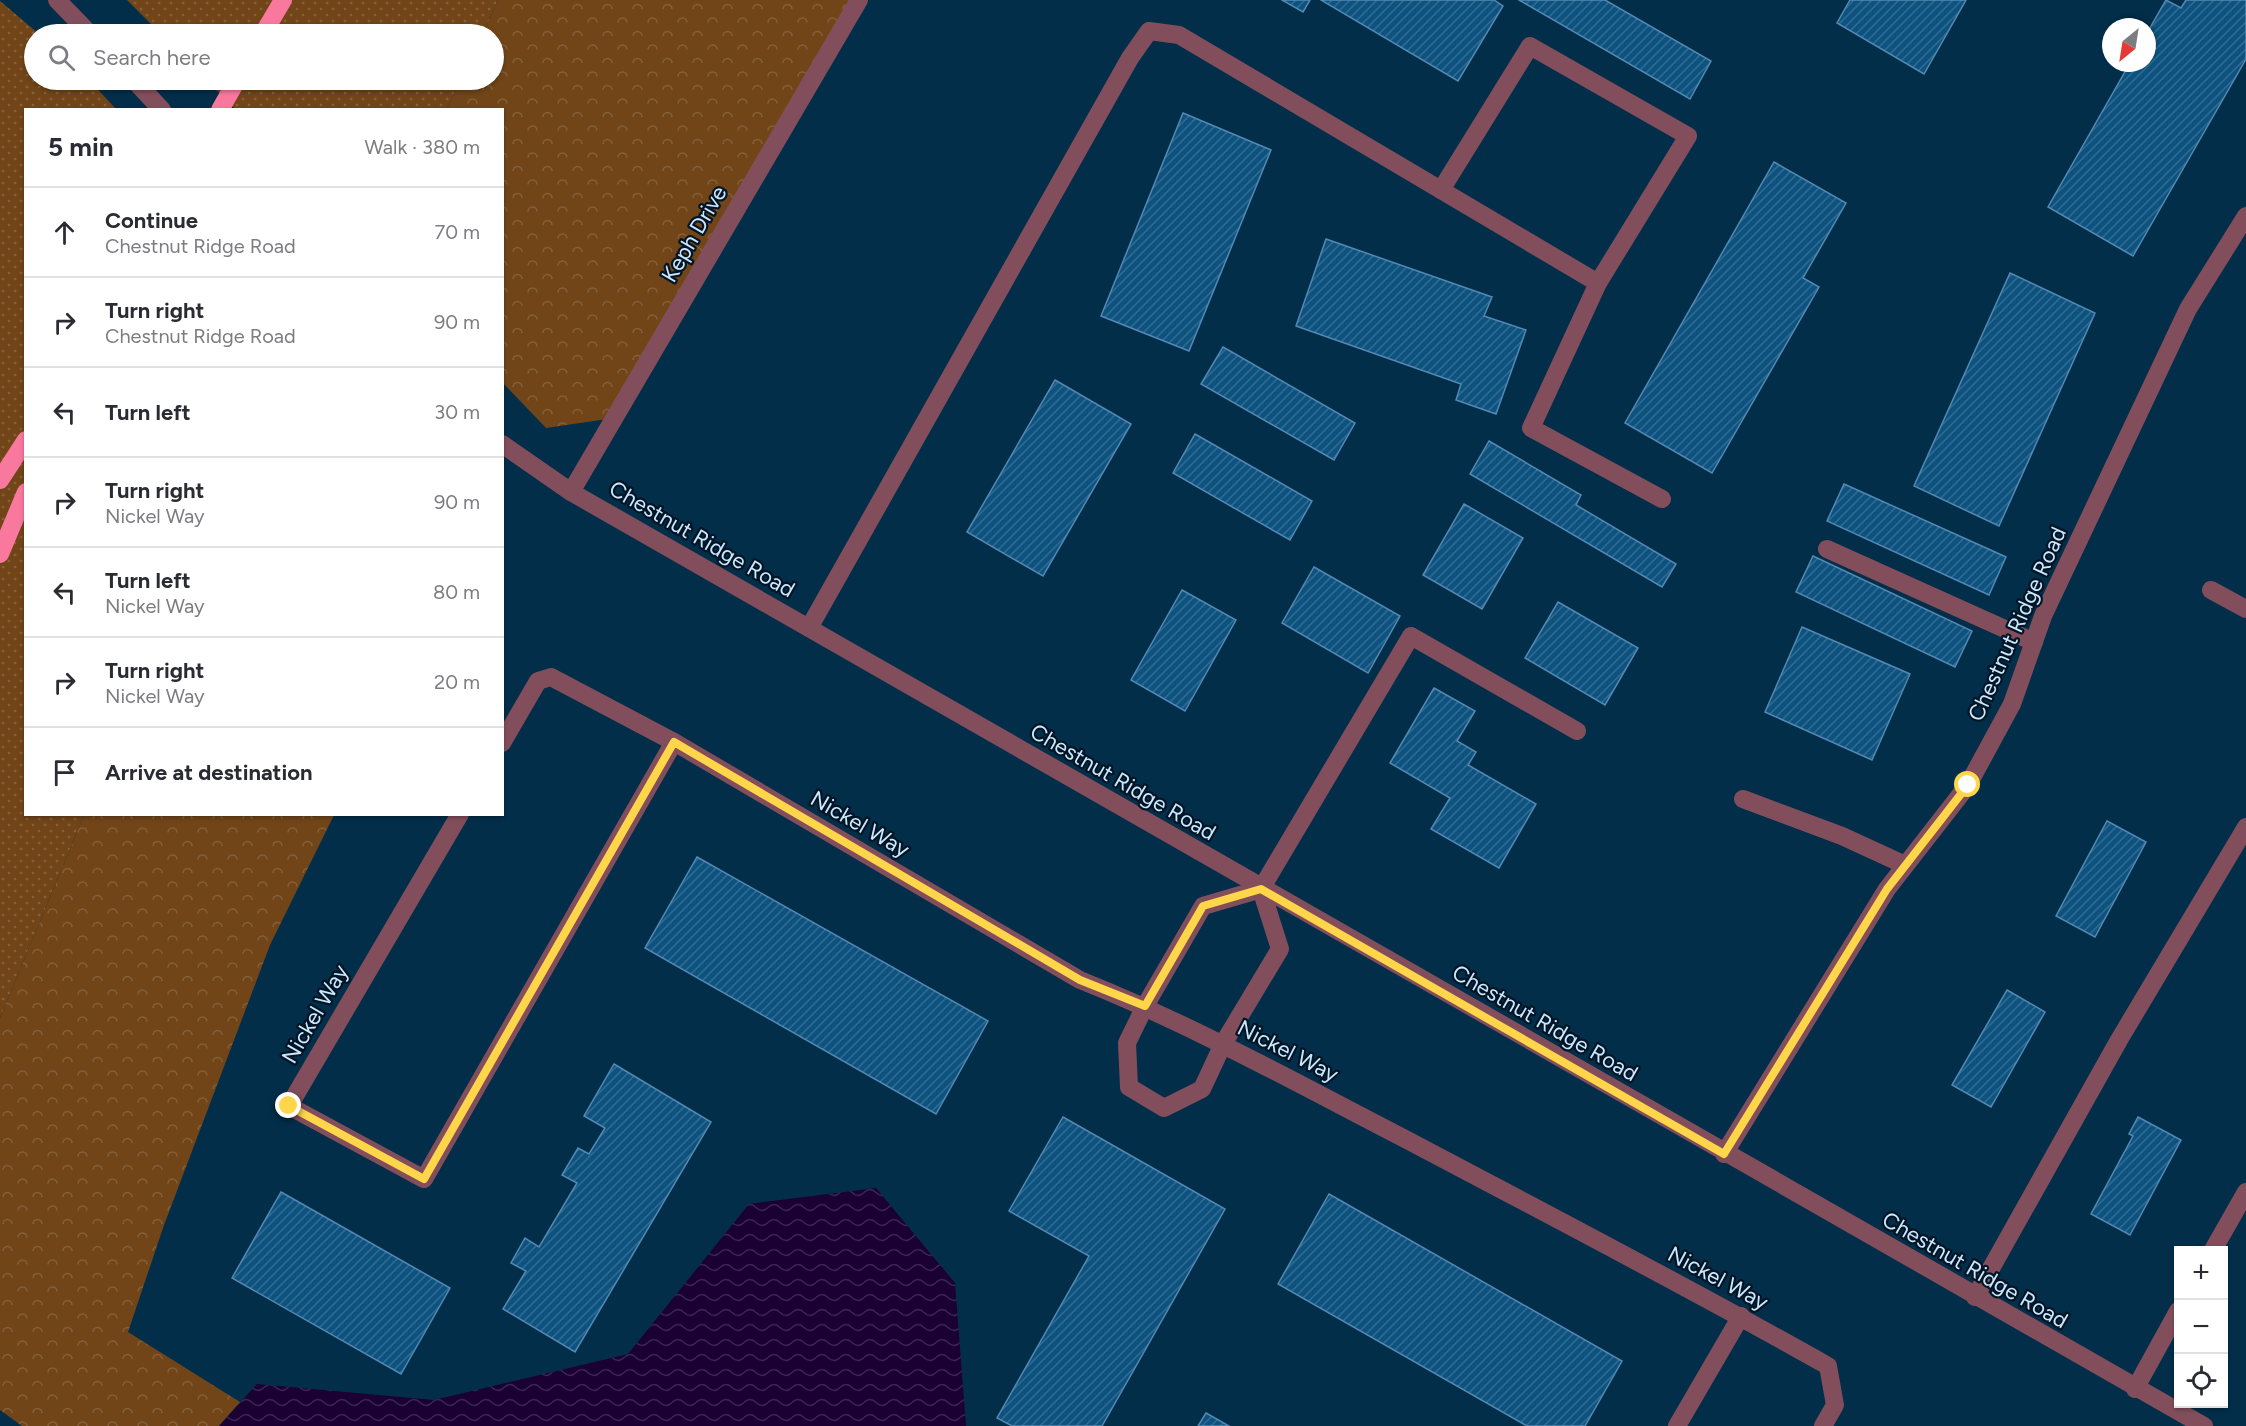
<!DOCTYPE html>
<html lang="en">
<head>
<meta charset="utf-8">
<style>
  body { margin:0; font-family:Figtree,sans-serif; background:#f2f2f3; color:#2b2b33 }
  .controls { position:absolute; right:18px; bottom:18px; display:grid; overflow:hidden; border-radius:0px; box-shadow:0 2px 4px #0004 }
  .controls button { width:54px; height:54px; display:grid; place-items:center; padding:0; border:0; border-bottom:2px solid #e1e1e2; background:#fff; color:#2b2b33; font:30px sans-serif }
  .compass { position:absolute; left:2102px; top:18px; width:54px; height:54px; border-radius:50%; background:#fff; box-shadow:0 2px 4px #0004; rotate:210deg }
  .stop { position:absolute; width:18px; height:18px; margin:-14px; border:4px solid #ffd54a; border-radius:50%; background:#fff }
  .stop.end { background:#ffd54a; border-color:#fff; box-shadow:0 2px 6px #0008 }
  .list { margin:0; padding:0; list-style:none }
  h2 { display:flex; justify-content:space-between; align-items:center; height:78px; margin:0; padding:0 24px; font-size:26px }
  h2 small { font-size:20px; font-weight:400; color:#7c7c81 }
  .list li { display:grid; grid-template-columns:39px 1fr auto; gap:18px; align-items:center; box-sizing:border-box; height:90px; padding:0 24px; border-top:2px solid #e1e1e2 }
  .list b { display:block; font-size:22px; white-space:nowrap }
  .list p { margin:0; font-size:20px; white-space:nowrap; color:#7c7c81 }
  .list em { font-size:20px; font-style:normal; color:#7c7c81 }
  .icon { flex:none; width:33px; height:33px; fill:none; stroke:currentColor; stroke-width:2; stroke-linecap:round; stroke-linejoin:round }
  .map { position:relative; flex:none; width:2246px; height:1426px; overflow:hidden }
  .search { position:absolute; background:#fff; box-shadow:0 2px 4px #0004; left:24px; top:24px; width:480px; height:66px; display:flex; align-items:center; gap:15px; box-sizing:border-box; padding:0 21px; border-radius:33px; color:#7c7c81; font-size:22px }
  .panel { position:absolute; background:#fff; box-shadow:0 2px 4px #0004; left:24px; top:108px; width:480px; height:708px; border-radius:0px }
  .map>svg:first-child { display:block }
  .grass { fill:url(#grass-dots) }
  .forest { fill:url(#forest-crowns) }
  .water { fill:url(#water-waves) }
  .building { fill:url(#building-hatch); stroke:#5489b3; stroke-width:1.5 }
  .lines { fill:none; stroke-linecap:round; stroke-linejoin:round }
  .minor { stroke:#834e5c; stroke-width:18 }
  .highway { stroke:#f9799e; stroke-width:18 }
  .route { stroke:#ffd54a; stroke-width:8 }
  .labels { text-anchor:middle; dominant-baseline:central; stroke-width:4.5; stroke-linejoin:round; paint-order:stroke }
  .street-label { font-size:22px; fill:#cce7fe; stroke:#011525 }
</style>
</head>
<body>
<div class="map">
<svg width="2246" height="1426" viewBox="0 0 2246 1426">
  <defs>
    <pattern id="grass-dots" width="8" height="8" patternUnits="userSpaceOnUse" patternTransform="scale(1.5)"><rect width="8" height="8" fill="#714518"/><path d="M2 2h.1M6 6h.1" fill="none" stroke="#84603b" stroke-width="1.8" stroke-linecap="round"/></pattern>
    <pattern id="forest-crowns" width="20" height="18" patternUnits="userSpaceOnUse" patternTransform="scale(1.5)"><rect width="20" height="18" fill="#714518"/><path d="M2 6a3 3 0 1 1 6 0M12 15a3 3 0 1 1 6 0" fill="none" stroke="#84603b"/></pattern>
    <pattern id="water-waves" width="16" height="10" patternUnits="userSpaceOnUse" patternTransform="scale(1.5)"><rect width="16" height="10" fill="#1b0033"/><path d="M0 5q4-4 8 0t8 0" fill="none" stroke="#3b2552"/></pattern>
    <pattern id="building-hatch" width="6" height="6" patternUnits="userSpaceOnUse" patternTransform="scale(1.5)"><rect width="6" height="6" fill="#0e537f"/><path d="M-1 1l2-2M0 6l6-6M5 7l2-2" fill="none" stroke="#306c92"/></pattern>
  </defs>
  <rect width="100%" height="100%" fill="#022e4a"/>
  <g class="grass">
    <path d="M 127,0 L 498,0 L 483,34 L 161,34 Z"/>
    <path d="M 0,1 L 39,34 L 34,34 L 34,80 L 89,80 L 116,109 L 26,110 L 26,814 L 84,815 L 0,1018 Z"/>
    <path d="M 206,80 L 461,80 L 446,110 L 235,109 Z"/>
  </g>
  <g class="forest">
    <path d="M 498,0 L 859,0 L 614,418 L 546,428 L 503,383 L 502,110 L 446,110 L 461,80 L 494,80 L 494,34 L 483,34 Z"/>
    <path d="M 84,815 L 334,815 L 270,945 L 164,1225 L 128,1332 L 240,1402 L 219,1426 L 22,1426 L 0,1410 L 0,1018 Z"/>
  </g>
  <path class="water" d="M 876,1188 L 955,1283 L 966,1426 L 219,1426 L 257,1384 L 434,1400 L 628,1354 L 749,1204 Z"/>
  <g class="building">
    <path d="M 1282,0 L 1310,0 L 1303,12 Z"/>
    <path d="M 1321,0 L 1494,0 L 1503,6 L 1458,81 Z"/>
    <path d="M 1519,0 L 1605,0 L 1711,61 L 1690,99 Z"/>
    <path d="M 1850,0 L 1966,0 L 1924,74 L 1837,23 Z"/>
    <path d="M 2166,0 L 2181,8 L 2186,0 L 2246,0 L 2246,59 L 2133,256 L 2048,207 L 2130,63 L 2147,63 L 2147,33 Z"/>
    <path d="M 1183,113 L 1271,150 L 1189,351 L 1101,316 Z"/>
    <path d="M 1774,162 L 1846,203 L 1803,278 L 1819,287 L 1712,473 L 1625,423 Z"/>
    <path d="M 1326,239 L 1492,297 L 1484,316 L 1526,330 L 1496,414 L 1456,400 L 1461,384 L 1296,326 Z"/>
    <path d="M 2010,273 L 2095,313 L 1999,526 L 1914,486 Z"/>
    <path d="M 1223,347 L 1355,423 L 1334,460 L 1201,384 Z"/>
    <path d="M 1055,380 L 1131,424 L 1043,576 L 967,532 Z"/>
    <path d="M 1195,434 L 1312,501 L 1290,540 L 1173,473 Z"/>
    <path d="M 1489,441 L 1581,495 L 1576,505 L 1676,564 L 1662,587 L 1470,474 Z"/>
    <path d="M 1844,484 L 2006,557 L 1989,595 L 1827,521 Z"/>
    <path d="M 1464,504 L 1523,538 L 1482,609 L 1423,575 Z"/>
    <path d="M 1813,556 L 1972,631 L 1955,667 L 1796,592 Z"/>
    <path d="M 1314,567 L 1400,616 L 1368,673 L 1282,623 Z"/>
    <path d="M 1182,590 L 1236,620 L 1185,711 L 1131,680 Z"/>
    <path d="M 1558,602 L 1638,648 L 1605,705 L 1525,658 Z"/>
    <path d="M 1802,627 L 1910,674 L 1872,760 L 1765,712 Z"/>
    <path d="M 1434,688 L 1475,711 L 1457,741 L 1476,752 L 1468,765 L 1536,804 L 1499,868 L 1431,829 L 1450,798 L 1390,763 Z"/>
    <path d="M 2107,821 L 2146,842 L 2095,937 L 2056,916 Z"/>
    <path d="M 697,857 L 988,1021 L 936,1114 L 645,948 Z"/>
    <path d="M 2007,990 L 2045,1012 L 1991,1107 L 1952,1085 Z"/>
    <path d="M 614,1064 L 711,1122 L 575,1352 L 503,1309 L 526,1271 L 511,1263 L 525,1238 L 539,1247 L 577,1183 L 562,1175 L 578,1148 L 589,1154 L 605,1128 L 584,1116 Z"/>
    <path d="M 1063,1117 L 1225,1209 L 1102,1426 L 1012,1426 L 997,1418 L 1089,1256 L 1009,1211 Z"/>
    <path d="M 2138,1117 L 2181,1140 L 2130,1235 L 2091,1214 L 2133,1136 L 2129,1134 Z"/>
    <path d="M 281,1192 L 450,1288 L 401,1374 L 232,1278 Z"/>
    <path d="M 1329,1194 L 1622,1361 L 1585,1426 L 1527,1426 L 1278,1284 Z"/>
    <path d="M 1206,1413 L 1229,1426 L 1198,1426 Z"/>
  </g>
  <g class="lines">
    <g class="minor">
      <path d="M 57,0 L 90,34"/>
      <path d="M 134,80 L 162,110"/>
      <path d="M 1441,190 L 1530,46 L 1688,136 L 1598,283"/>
      <path d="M 502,444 L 571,492 L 2204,1426"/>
      <path d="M 571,492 L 859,0"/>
      <path d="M 1827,549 L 2034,642"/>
      <path d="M 2211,590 L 2246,609"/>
      <path d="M 809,628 L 1130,58 L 1149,31 L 1179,35 L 1598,283 L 1531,428 L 1662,499"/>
      <path d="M 502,743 L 538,681 L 551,677 L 674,742 L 1080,980 C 1193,1025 1300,1085 1409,1141 C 1549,1215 1690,1288 1828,1366 L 1835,1405 L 1823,1426"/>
      <path d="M 1743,799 L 1842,836 L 1905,865"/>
      <path d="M 460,814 L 289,1106 L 424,1179 L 674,742"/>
      <path d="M 1261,889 L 1280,949 L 1223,1044 L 1202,1089 L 1164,1108 L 1129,1087 L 1127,1043 L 1145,1006 L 1203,906 L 1261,889 L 1411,636 L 1577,731"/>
      <path d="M 1724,1154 L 1887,889 L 1968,785 L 2012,704 L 2043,616 L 2188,309 L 2246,216"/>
      <path d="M 2213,1250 L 2246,1192"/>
      <path d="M 1975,1297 L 2119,1040 L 2246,827"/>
      <path d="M 2135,1389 L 2178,1311"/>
      <path d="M 1677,1426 L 1741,1316"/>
    </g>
    <g class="highway">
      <path d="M 263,34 L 283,0"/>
      <path d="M 220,110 L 237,80"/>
      <path d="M 0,480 L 26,440"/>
      <path d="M 0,554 L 26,492"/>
    </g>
  </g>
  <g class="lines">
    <path class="route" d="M 289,1106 L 424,1179 L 674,742 L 1080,980 L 1145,1006 L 1203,906 L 1261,889 L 1724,1154 L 1887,889 L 1968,785"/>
  </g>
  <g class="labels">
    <g class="street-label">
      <text transform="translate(694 234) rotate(-60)">Keph Drive</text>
      <text transform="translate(702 539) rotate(30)">Chestnut Ridge Road</text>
      <text transform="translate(2017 624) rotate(-66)">Chestnut Ridge Road</text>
      <text transform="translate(1123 782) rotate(30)">Chestnut Ridge Road</text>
      <text transform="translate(860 824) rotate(30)">Nickel Way</text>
      <text transform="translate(315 1014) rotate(-60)">Nickel Way</text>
      <text transform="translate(1545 1023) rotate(30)">Chestnut Ridge Road</text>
      <text transform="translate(1288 1051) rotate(27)">Nickel Way</text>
      <text transform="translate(1975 1270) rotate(30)">Chestnut Ridge Road</text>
      <text transform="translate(1718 1278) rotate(28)">Nickel Way</text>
    </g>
  </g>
</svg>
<div class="controls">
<button>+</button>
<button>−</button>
<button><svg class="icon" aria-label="locate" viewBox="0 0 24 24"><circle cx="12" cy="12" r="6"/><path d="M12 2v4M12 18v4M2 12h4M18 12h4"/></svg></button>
</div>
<svg class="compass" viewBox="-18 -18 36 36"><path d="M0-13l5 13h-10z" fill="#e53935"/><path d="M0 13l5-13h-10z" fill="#7c7c81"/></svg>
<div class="stop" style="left:1968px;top:785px"></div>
<div class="stop end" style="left:289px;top:1106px"></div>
<div class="search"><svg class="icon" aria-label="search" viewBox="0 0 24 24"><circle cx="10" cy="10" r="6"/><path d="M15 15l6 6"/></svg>Search here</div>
<section class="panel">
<h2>5 min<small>Walk · 380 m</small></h2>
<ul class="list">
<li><svg class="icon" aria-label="ahead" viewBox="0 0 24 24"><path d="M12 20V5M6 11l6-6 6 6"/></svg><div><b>Continue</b><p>Chestnut Ridge Road</p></div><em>70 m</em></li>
<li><svg class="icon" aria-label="right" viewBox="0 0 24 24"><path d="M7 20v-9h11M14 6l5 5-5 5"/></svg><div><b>Turn right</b><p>Chestnut Ridge Road</p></div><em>90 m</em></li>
<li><svg class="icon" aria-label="left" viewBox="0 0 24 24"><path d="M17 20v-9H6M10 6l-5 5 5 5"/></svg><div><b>Turn left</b></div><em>30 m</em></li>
<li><svg class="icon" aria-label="right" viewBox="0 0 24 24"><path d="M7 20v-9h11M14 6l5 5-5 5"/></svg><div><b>Turn right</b><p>Nickel Way</p></div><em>90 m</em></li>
<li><svg class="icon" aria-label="left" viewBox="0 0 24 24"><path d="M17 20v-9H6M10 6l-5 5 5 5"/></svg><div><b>Turn left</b><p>Nickel Way</p></div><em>80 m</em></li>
<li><svg class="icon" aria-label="right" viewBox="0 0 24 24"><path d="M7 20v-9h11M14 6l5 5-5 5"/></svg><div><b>Turn right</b><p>Nickel Way</p></div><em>20 m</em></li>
<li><svg class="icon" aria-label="arrive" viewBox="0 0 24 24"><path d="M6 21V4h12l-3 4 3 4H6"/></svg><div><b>Arrive at destination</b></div></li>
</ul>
</section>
</div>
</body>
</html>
